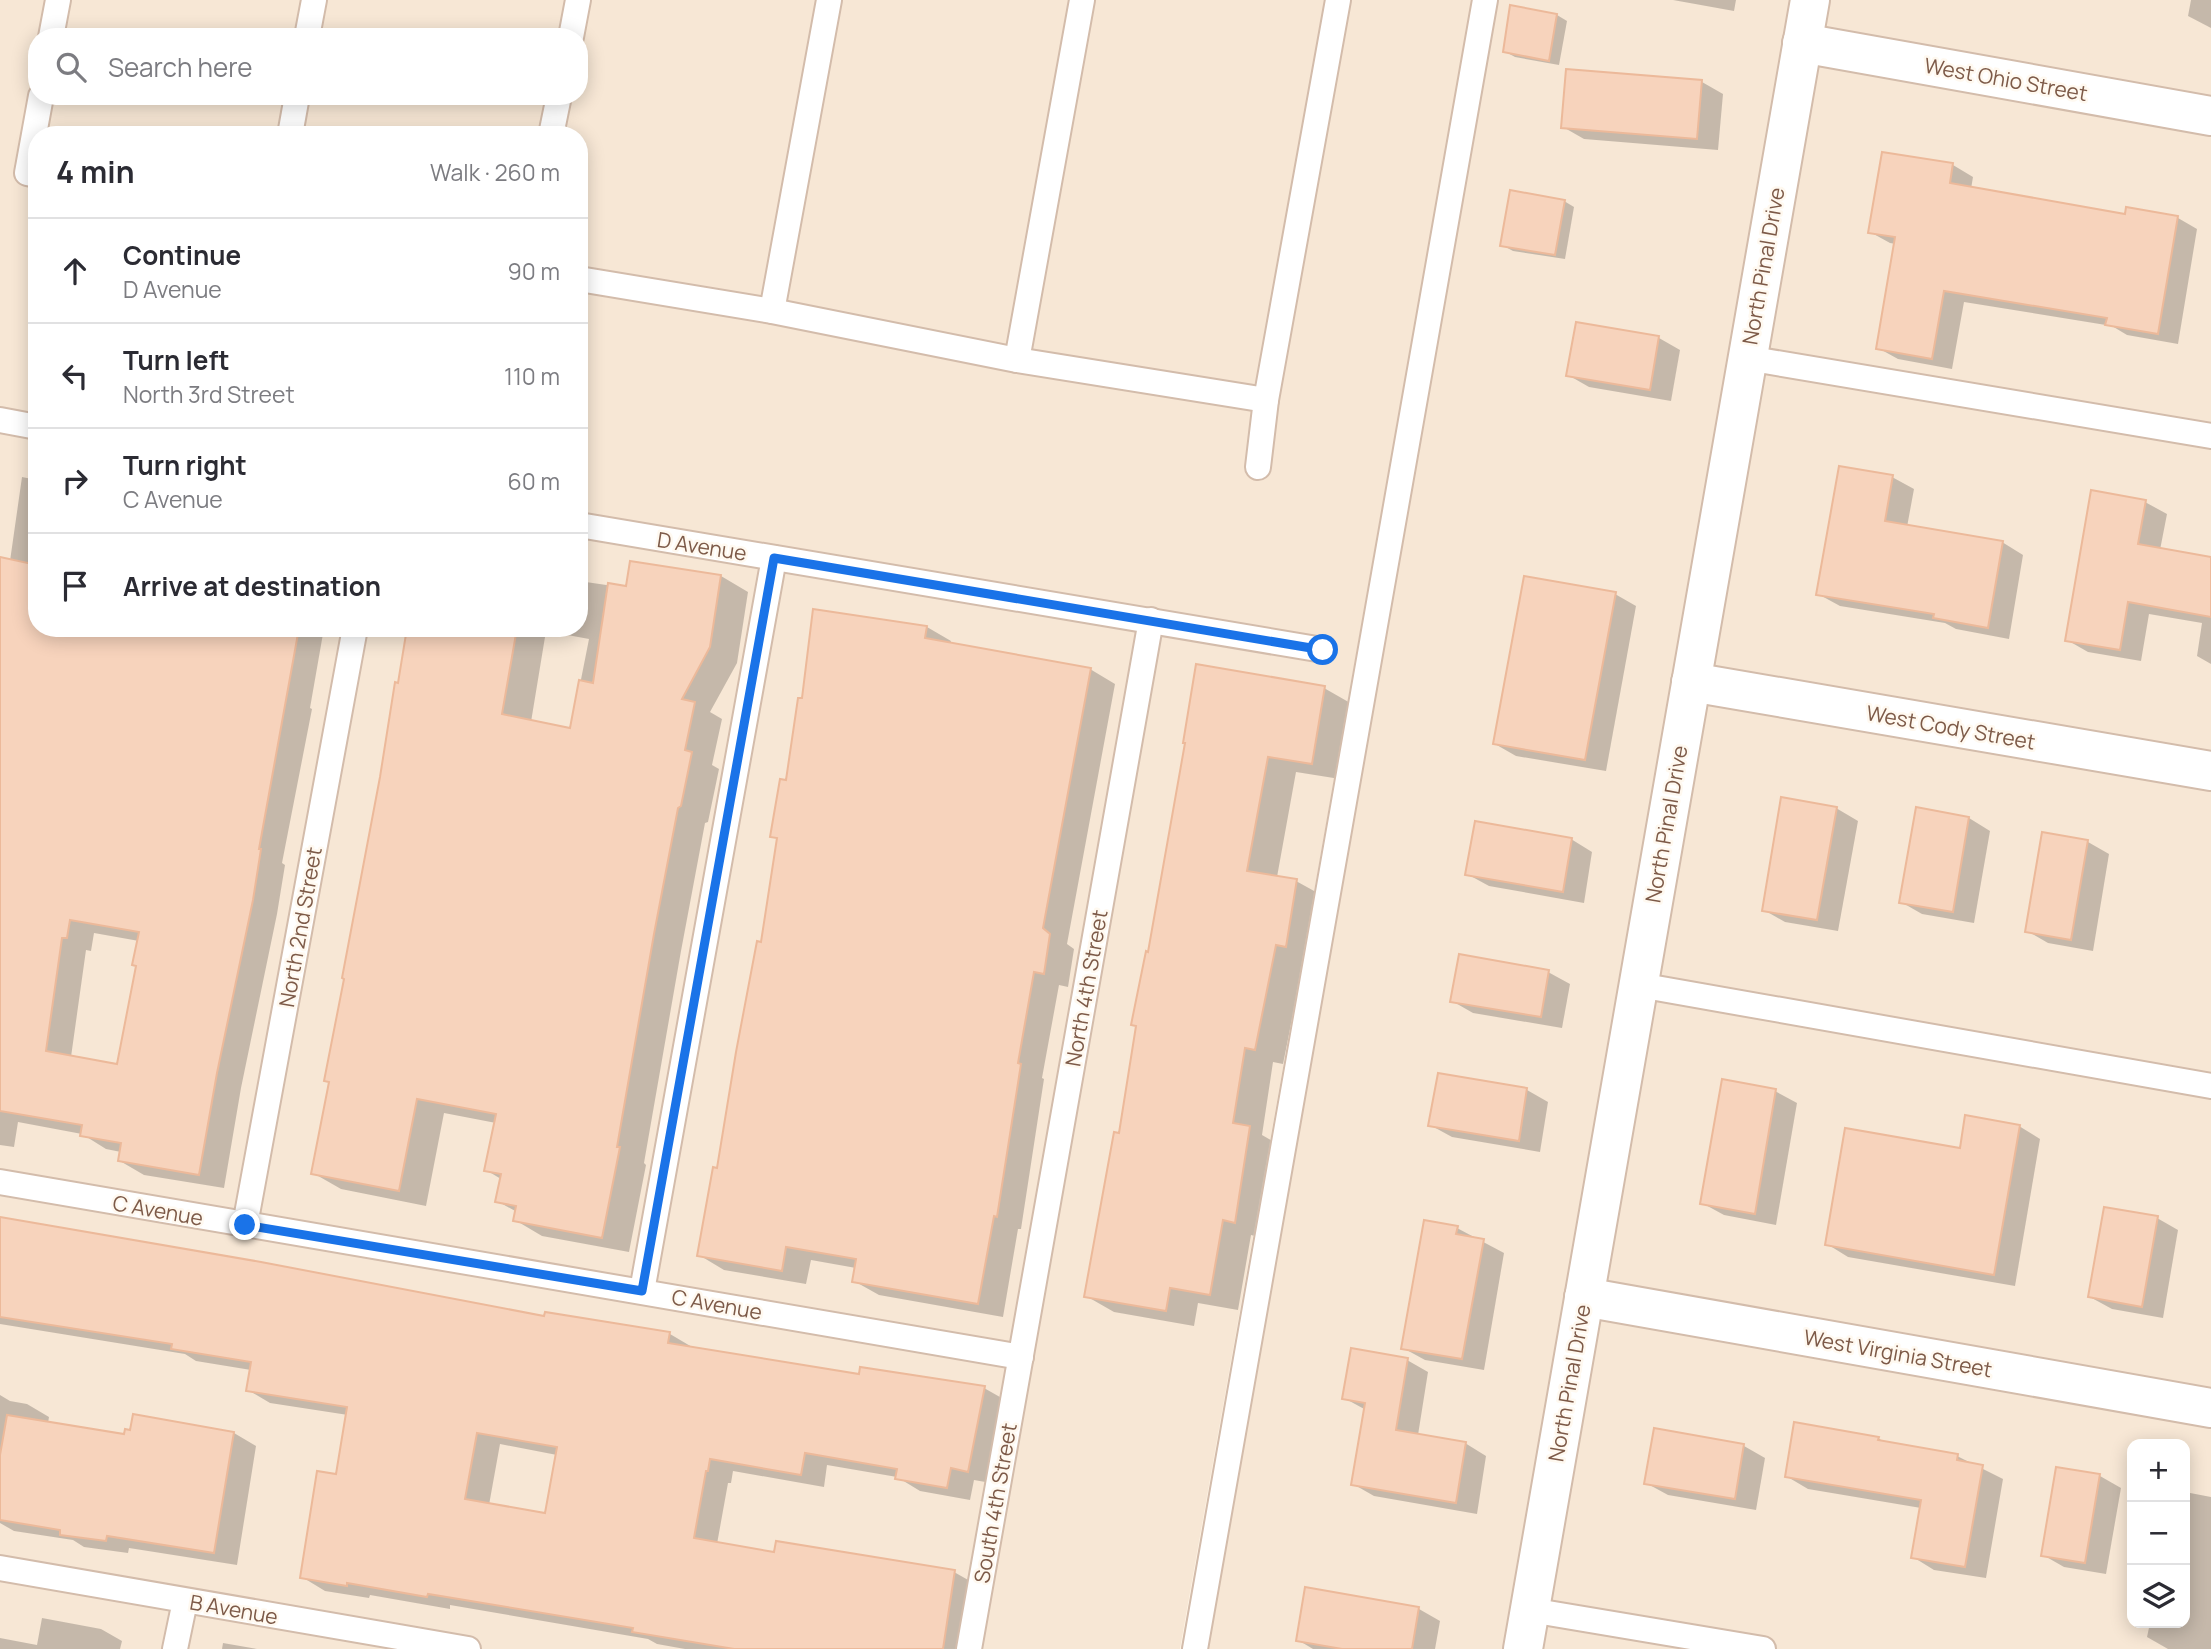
<!DOCTYPE html>
<html lang="en">
<head>
<meta charset="utf-8">
<style>
  body { margin:0; font-family:Manrope,sans-serif; background:#f7f7f7; color:#2b2b33 }
  .controls { position:absolute; right:21px; bottom:21px; display:grid; overflow:hidden; border-radius:14px; box-shadow:0 4px 18px #0003 }
  .controls button { width:63px; height:63px; display:grid; place-items:center; padding:0; border:0; border-bottom:2px solid #e1e1e2; background:#fff; color:#2b2b33; font:35px sans-serif }
  .stop { position:absolute; width:21px; height:21px; margin:-16px; border:5px solid #1a73e8; border-radius:50%; background:#fff }
  .stop.end { background:#1a73e8; border-color:#fff; box-shadow:0 2px 7px #0008 }
  .list { margin:0; padding:0; list-style:none }
  h2 { display:flex; justify-content:space-between; align-items:center; height:91px; margin:0; padding:0 28px; font-size:30px }
  h2 small { font-size:23px; font-weight:400; color:#7c7c81 }
  .list li { display:grid; grid-template-columns:46px 1fr auto; gap:21px; align-items:center; box-sizing:border-box; height:105px; padding:0 28px; border-top:2px solid #e1e1e2 }
  .list b { display:block; font-size:26px; white-space:nowrap }
  .list p { margin:0; font-size:23px; white-space:nowrap; color:#7c7c81 }
  .list em { font-size:23px; font-style:normal; color:#7c7c81 }
  .icon { flex:none; width:38px; height:38px; fill:none; stroke:currentColor; stroke-width:2; stroke-linecap:round; stroke-linejoin:round }
  .map { position:relative; flex:none; width:2211px; height:1649px; overflow:hidden }
  .search { position:absolute; background:#fff; box-shadow:0 4px 18px #0003; left:28px; top:28px; width:560px; height:77px; display:flex; align-items:center; gap:18px; box-sizing:border-box; padding:0 24px; border-radius:28px; color:#7c7c81; font-size:26px }
  .panel { position:absolute; background:#fff; box-shadow:0 4px 18px #0003; left:28px; top:126px; width:560px; height:511px; border-radius:28px }
  .map>svg:first-child { display:block }
  .residential { fill:#f7e7d5; fill-rule:evenodd }
  .shadow { fill:#0003; fill-rule:evenodd }
  .building { fill:#f7d3bc; stroke:#ecb99a; stroke-width:2; fill-rule:evenodd }
  .lines { fill:none; stroke-linecap:round; stroke-linejoin:round }
  .service-casing { stroke:#d3bcab; stroke-width:28 }
  .minor-casing { stroke:#d3bcab; stroke-width:42 }
  .service { stroke:#fff; stroke-width:24 }
  .minor { stroke:#fff; stroke-width:38 }
  .route { stroke:#1a73e8; stroke-width:9 }
  .labels { text-anchor:middle; dominant-baseline:central; stroke-width:5; stroke-linejoin:round; paint-order:stroke }
  .street-label { font-size:21px; fill:#7d5a48; stroke:#fff9f0 }
</style>
</head>
<body>
<div class="map">
<svg width="2211" height="1649" viewBox="0 0 2211 1649">
  <rect width="100%" height="100%" fill="#fff6e8"/>
  <g class="residential">
    <path d="M 0,0 L 1472,0 L 1180,1649 L 0,1649 ZM 37,37 L 579,37 L 579,96 L 37,96 ZM 37,135 L 579,135 L 579,628 L 37,628 Z"/>
    <path d="M 1474,0 L 2211,0 L 2211,1649 L 1181,1649 ZM 2132,1444 L 2185,1444 L 2185,1623 L 2132,1623 Z"/>
  </g>
  <g class="shadow">
    <path d="M 1673,0 L 1736,0 L 1734,11 Z"/>
    <path d="M 2191,0 L 2211,0 L 2211,28 L 2188,16 Z"/>
    <path d="M 1512,7 L 1557,15 L 1567,21 L 1559,65 L 1515,57 L 1504,51 Z"/>
    <path d="M 1702,82 L 1723,94 L 1718,150 L 1584,139 L 1563,127 Z"/>
    <path d="M 1884,154 L 1953,165 L 1973,177 L 1971,189 L 2126,216 L 2178,218 L 2197,229 L 2178,344 L 2127,335 L 2112,326 L 1964,302 L 1952,369 L 1898,359 L 1878,348 L 1896,244 L 1890,243 L 1870,232 Z"/>
    <path d="M 1564,201 L 1574,207 L 1565,259 L 1513,251 L 1502,245 Z"/>
    <path d="M 1577,324 L 1659,338 L 1680,350 L 1671,401 L 1589,387 L 1568,375 Z"/>
    <path d="M 22,477 L 37,480 L 37,628 L 324,628 L 310,708 L 312,709 L 282,863 L 285,865 L 277,914 L 241,1088 L 224,1188 L 144,1175 L 120,1161 L 121,1152 L 106,1149 L 82,1134 L 18,1122 L 14,1147 L 0,1145 L 0,580 L 10,561 ZM 94,933 L 139,941 L 137,966 L 118,1066 L 71,1057 L 86,950 L 91,951 Z"/>
    <path d="M 1892,477 L 1914,489 L 1907,527 L 2002,542 L 2023,555 L 2009,639 L 1956,629 L 1945,623 L 1840,606 L 1818,594 Z"/>
    <path d="M 2145,502 L 2167,514 L 2160,550 L 2211,559 L 2211,664 L 2197,656 L 2202,623 L 2149,614 L 2141,661 L 2088,652 L 2067,640 Z"/>
    <path d="M 631,563 L 721,576 L 748,592 L 737,663 L 710,712 L 722,719 L 712,765 L 719,769 L 708,822 L 705,823 L 681,951 L 644,1163 L 646,1165 L 629,1252 L 542,1236 L 515,1220 L 517,1212 L 497,1201 L 501,1179 L 486,1170 L 496,1123 L 444,1113 L 426,1206 L 341,1189 L 313,1173 L 409,628 L 579,628 L 579,581 L 627,588 ZM 546,631 L 589,639 L 571,730 L 531,722 Z"/>
    <path d="M 1615,594 L 1636,606 L 1606,771 L 1516,756 L 1495,744 Z"/>
    <path d="M 927,627 L 951,641 L 950,645 L 1090,669 L 1115,684 L 1067,944 L 1074,949 L 1068,987 L 1059,985 L 1042,1078 L 1044,1079 L 1021,1229 L 1018,1229 L 1003,1317 L 879,1295 L 854,1281 L 856,1268 L 811,1260 L 806,1284 L 724,1270 L 699,1255 L 719,1170 L 762,944 L 778,839 L 772,836 L 788,782 Z"/>
    <path d="M 1324,688 L 1352,704 L 1340,779 L 1296,772 L 1277,877 L 1296,881 L 1325,897 L 1304,960 L 1283,1064 L 1273,1062 L 1262,1135 L 1278,1144 L 1263,1238 L 1251,1235 L 1238,1310 L 1198,1303 L 1194,1326 L 1114,1312 L 1086,1296 L 1120,1135 L 1137,1027 L 1133,1024 L 1150,954 L 1187,743 Z"/>
    <path d="M 1836,808 L 1858,821 L 1838,931 L 1785,922 L 1764,910 Z"/>
    <path d="M 1917,809 L 1969,818 L 1990,831 L 1974,923 L 1922,914 L 1901,902 Z"/>
    <path d="M 2043,834 L 2088,842 L 2109,854 L 2093,951 L 2048,943 L 2027,931 Z"/>
    <path d="M 1571,839 L 1592,852 L 1584,903 L 1489,886 L 1467,874 Z"/>
    <path d="M 1548,972 L 1570,984 L 1562,1028 L 1473,1013 L 1452,1001 Z"/>
    <path d="M 1439,1075 L 1527,1090 L 1548,1102 L 1540,1152 L 1452,1137 L 1430,1125 Z"/>
    <path d="M 1775,1091 L 1797,1103 L 1776,1225 L 1724,1215 L 1702,1203 Z"/>
    <path d="M 2019,1126 L 2040,1139 L 2015,1286 L 1848,1257 L 1827,1244 L 1961,1150 Z"/>
    <path d="M 2157,1218 L 2178,1230 L 2163,1318 L 2112,1309 L 2090,1297 Z"/>
    <path d="M 0,1219 L 545,1318 L 546,1314 L 670,1334 L 692,1347 L 808,1369 L 984,1388 L 1007,1401 L 991,1483 L 974,1480 L 970,1500 L 920,1491 L 897,1477 L 827,1465 L 824,1487 L 733,1471 L 731,1483 L 728,1483 L 717,1544 L 775,1554 L 954,1572 L 977,1585 L 967,1649 L 685,1649 L 657,1644 L 648,1639 L 450,1605 L 450,1609 L 370,1595 L 369,1598 L 325,1591 L 302,1577 L 337,1476 L 348,1415 L 270,1403 L 248,1390 L 251,1370 L 196,1361 L 185,1354 L 0,1324 ZM 500,1444 L 557,1455 L 546,1515 L 489,1505 Z"/>
    <path d="M 1457,1228 L 1504,1253 L 1484,1370 L 1425,1360 L 1403,1348 Z"/>
    <path d="M 1407,1360 L 1428,1372 L 1418,1435 L 1465,1443 L 1486,1456 L 1477,1514 L 1374,1496 L 1353,1484 L 1366,1410 L 1344,1398 Z"/>
    <path d="M 0,1395 L 10,1401 L 27,1404 L 49,1417 L 48,1423 L 126,1436 L 131,1432 L 234,1433 L 256,1446 L 237,1565 L 129,1548 L 128,1553 L 84,1547 L 73,1540 L 14,1531 L 0,1523 Z"/>
    <path d="M 1878,1438 L 1887,1444 L 1957,1456 L 2003,1479 L 1986,1578 L 1934,1570 L 1913,1557 L 1921,1508 L 1808,1489 L 1786,1476 Z"/>
    <path d="M 1744,1446 L 1765,1458 L 1756,1510 L 1668,1495 L 1646,1483 Z"/>
    <path d="M 2058,1469 L 2100,1476 L 2121,1488 L 2106,1574 L 2064,1567 L 2043,1555 Z"/>
    <path d="M 2185,1492 L 2211,1497 L 2211,1649 L 2168,1649 L 2147,1637 L 2150,1623 L 2185,1623 Z"/>
    <path d="M 1307,1589 L 1419,1609 L 1440,1621 L 1435,1649 L 1313,1649 L 1298,1640 Z"/>
    <path d="M 42,1618 L 101,1629 L 122,1641 L 120,1649 L 0,1649 L 0,1638 L 37,1645 Z"/>
    <path d="M 223,1643 L 257,1649 L 222,1649 Z"/>
  </g>
  <g class="building">
    <path d="M 1510,5 L 1557,14 L 1549,61 L 1503,52 Z"/>
    <path d="M 1566,69 L 1702,80 L 1697,139 L 1561,128 Z"/>
    <path d="M 1882,152 L 1953,163 L 1950,183 L 2125,214 L 2126,207 L 2178,216 L 2158,334 L 2105,325 L 2107,318 L 1944,291 L 1932,359 L 1876,349 L 1895,237 L 1868,233 Z"/>
    <path d="M 1510,190 L 1565,200 L 1555,255 L 1500,246 Z"/>
    <path d="M 1576,322 L 1659,336 L 1650,390 L 1566,376 Z"/>
    <path d="M 1839,466 L 1893,475 L 1885,521 L 2003,541 L 1988,628 L 1933,618 L 1934,614 L 1816,595 Z"/>
    <path d="M 2091,490 L 2146,500 L 2138,544 L 2211,557 L 2211,617 L 2128,602 L 2120,650 L 2065,641 Z"/>
    <path d="M 0,557 L 37,565 L 37,628 L 299,628 L 259,849 L 261,849 L 253,900 L 217,1073 L 199,1175 L 118,1161 L 121,1143 L 80,1136 L 82,1125 L 0,1111 ZM 70,920 L 139,932 L 132,965 L 136,966 L 117,1064 L 46,1051 L 62,938 L 67,938 Z"/>
    <path d="M 630,561 L 721,575 L 710,647 L 682,699 L 695,702 L 685,750 L 692,752 L 681,806 L 678,808 L 654,934 L 617,1147 L 620,1147 L 602,1238 L 513,1221 L 516,1206 L 495,1202 L 501,1174 L 484,1171 L 496,1114 L 417,1099 L 399,1191 L 311,1174 L 329,1082 L 324,1081 L 344,979 L 342,978 L 380,777 L 395,682 L 398,683 L 407,628 L 517,628 L 502,714 L 570,728 L 579,680 L 593,683 L 608,583 L 626,586 Z"/>
    <path d="M 1524,576 L 1616,592 L 1585,760 L 1493,744 Z"/>
    <path d="M 813,609 L 927,626 L 925,638 L 1091,668 L 1043,928 L 1050,934 L 1044,974 L 1034,972 L 1018,1063 L 1021,1064 L 997,1217 L 994,1216 L 978,1304 L 852,1282 L 856,1259 L 786,1247 L 782,1271 L 697,1256 L 713,1167 L 717,1168 L 736,1052 L 757,941 L 761,942 L 777,838 L 770,837 L 780,779 L 786,780 L 798,698 L 802,698 Z"/>
    <path d="M 1196,664 L 1325,686 L 1312,764 L 1268,757 L 1247,871 L 1297,879 L 1286,947 L 1276,945 L 1255,1050 L 1245,1048 L 1233,1123 L 1250,1126 L 1235,1223 L 1223,1220 L 1210,1295 L 1170,1288 L 1166,1311 L 1084,1297 L 1114,1132 L 1119,1133 L 1136,1026 L 1131,1025 L 1146,951 L 1148,952 L 1185,743 L 1183,743 Z"/>
    <path d="M 1781,797 L 1837,807 L 1817,920 L 1762,911 Z"/>
    <path d="M 1916,807 L 1969,817 L 1953,912 L 1899,903 Z"/>
    <path d="M 1475,821 L 1572,838 L 1563,892 L 1465,875 Z"/>
    <path d="M 2042,832 L 2088,840 L 2071,940 L 2025,932 Z"/>
    <path d="M 1459,954 L 1549,970 L 1541,1017 L 1450,1002 Z"/>
    <path d="M 1438,1073 L 1527,1088 L 1519,1141 L 1428,1126 Z"/>
    <path d="M 1722,1079 L 1776,1089 L 1755,1214 L 1700,1204 Z"/>
    <path d="M 1965,1115 L 2020,1125 L 1994,1275 L 1825,1245 L 1845,1128 L 1960,1148 Z"/>
    <path d="M 2104,1207 L 2158,1216 L 2142,1307 L 2088,1297 Z"/>
    <path d="M 0,1217 L 261,1262 L 544,1316 L 545,1312 L 670,1332 L 668,1343 L 859,1374 L 860,1367 L 985,1386 L 968,1472 L 951,1468 L 947,1488 L 895,1479 L 897,1469 L 805,1453 L 801,1475 L 710,1459 L 708,1471 L 706,1471 L 694,1538 L 774,1552 L 776,1541 L 955,1570 L 943,1649 L 734,1649 L 632,1632 L 633,1628 L 428,1594 L 427,1597 L 347,1583 L 347,1586 L 300,1578 L 317,1471 L 336,1474 L 347,1407 L 246,1391 L 251,1362 L 171,1349 L 172,1344 L 0,1317 ZM 477,1433 L 557,1447 L 545,1513 L 465,1499 Z"/>
    <path d="M 1424,1220 L 1458,1226 L 1456,1234 L 1484,1239 L 1462,1359 L 1401,1349 Z"/>
    <path d="M 1351,1348 L 1408,1358 L 1396,1430 L 1466,1442 L 1456,1503 L 1351,1485 L 1365,1403 L 1342,1399 Z"/>
    <path d="M 133,1414 L 234,1432 L 214,1553 L 107,1536 L 106,1541 L 60,1535 L 60,1530 L 0,1520 L 0,1455 L 7,1415 L 124,1434 L 125,1429 L 130,1430 Z"/>
    <path d="M 1794,1422 L 1879,1437 L 1878,1440 L 1958,1454 L 1957,1460 L 1983,1465 L 1965,1567 L 1911,1558 L 1921,1500 L 1785,1477 Z"/>
    <path d="M 1654,1428 L 1744,1444 L 1735,1499 L 1644,1484 Z"/>
    <path d="M 2056,1467 L 2100,1474 L 2085,1563 L 2041,1556 Z"/>
    <path d="M 1305,1587 L 1419,1607 L 1412,1649 L 1342,1649 L 1296,1641 Z"/>
  </g>
  <g class="lines">
    <g class="service-casing">
      <g id="service">
        <path d="M 51,37 L 58,0"/>
        <path d="M 307,37 L 314,0"/>
        <path d="M 571,37 L 578,0"/>
        <path d="M 290,135 L 297,96"/>
        <path d="M 551,135 L 559,96"/>
        <path d="M 37,175 L 27,173 L 41,96"/>
        <path d="M 579,279 L 772,311 L 1017,360 L 1266,400"/>
        <path d="M 772,311 L 829,0"/>
        <path d="M 1747,358 L 2211,436"/>
        <path d="M 1017,360 L 1082,0"/>
        <path d="M 0,420 L 37,427"/>
        <path d="M 1258,467 L 1266,400 L 1338,0"/>
        <path d="M 579,525 L 1323,650"/>
        <path d="M 1639,985 L 2211,1086"/>
        <path d="M 0,1182 L 1021,1357"/>
        <path d="M 245,1225 L 355,628"/>
        <path d="M 642,1291 L 774,558"/>
        <path d="M 0,1568 L 468,1649"/>
        <path d="M 1530,1610 L 1763,1649"/>
        <path d="M 175,1649 L 185,1601"/>
        <path d="M 969,1649 L 1151,620"/>
        <path d="M 1195,1649 L 1485,0"/>
      </g>
    </g>
    <g class="minor-casing">
      <g id="minor">
        <path d="M 1802,43 L 2211,116"/>
        <path d="M 1691,682 L 2211,771"/>
        <path d="M 1584,1297 L 2211,1408"/>
        <path d="M 1523,1649 L 1810,0"/>
      </g>
    </g>
    <use href="#service" class="service"/>
    <use href="#minor" class="minor"/>
  </g>
  <g class="lines">
    <path class="route" d="M 245,1225 L 642,1291 L 774,558 L 1323,650"/>
  </g>
  <g class="labels">
    <g class="street-label">
      <text transform="translate(2006 79) rotate(10)">West Ohio Street</text>
      <text transform="translate(1763 266) rotate(-80)">North Pinal Drive</text>
      <text transform="translate(702 546) rotate(9)">D Avenue</text>
      <text transform="translate(1951 727) rotate(10)">West Cody Street</text>
      <text transform="translate(1666 824) rotate(-80)">North Pinal Drive</text>
      <text transform="translate(300 927) rotate(-80)">North 2nd Street</text>
      <text transform="translate(1086 988) rotate(-80)">North 4th Street</text>
      <text transform="translate(158 1210) rotate(10)">C Avenue</text>
      <text transform="translate(717 1304) rotate(10)">C Avenue</text>
      <text transform="translate(1898 1353) rotate(10)">West Virginia Street</text>
      <text transform="translate(1569 1383) rotate(-80)">North Pinal Drive</text>
      <text transform="translate(995 1503) rotate(-80)">South 4th Street</text>
      <text transform="translate(234 1609) rotate(10)">B Avenue</text>
    </g>
  </g>
</svg>
<div class="controls">
<button>+</button>
<button>−</button>
<button><svg class="icon" aria-label="layers" viewBox="0 0 24 24"><path d="M12 4l9 5-9 5-9-5zM3 14l9 5 9-5"/></svg></button>
</div>
<div class="stop" style="left:1323px;top:650px"></div>
<div class="stop end" style="left:245px;top:1225px"></div>
<div class="search"><svg class="icon" aria-label="search" viewBox="0 0 24 24"><circle cx="10" cy="10" r="6"/><path d="M15 15l6 6"/></svg>Search here</div>
<section class="panel">
<h2>4 min<small>Walk · 260 m</small></h2>
<ul class="list">
<li><svg class="icon" aria-label="ahead" viewBox="0 0 24 24"><path d="M12 20V5M6 11l6-6 6 6"/></svg><div><b>Continue</b><p>D Avenue</p></div><em>90 m</em></li>
<li><svg class="icon" aria-label="left" viewBox="0 0 24 24"><path d="M17 20v-9H6M10 6l-5 5 5 5"/></svg><div><b>Turn left</b><p>North 3rd Street</p></div><em>110 m</em></li>
<li><svg class="icon" aria-label="right" viewBox="0 0 24 24"><path d="M7 20v-9h11M14 6l5 5-5 5"/></svg><div><b>Turn right</b><p>C Avenue</p></div><em>60 m</em></li>
<li><svg class="icon" aria-label="arrive" viewBox="0 0 24 24"><path d="M6 21V4h12l-3 4 3 4H6"/></svg><div><b>Arrive at destination</b></div></li>
</ul>
</section>
</div>
</body>
</html>
